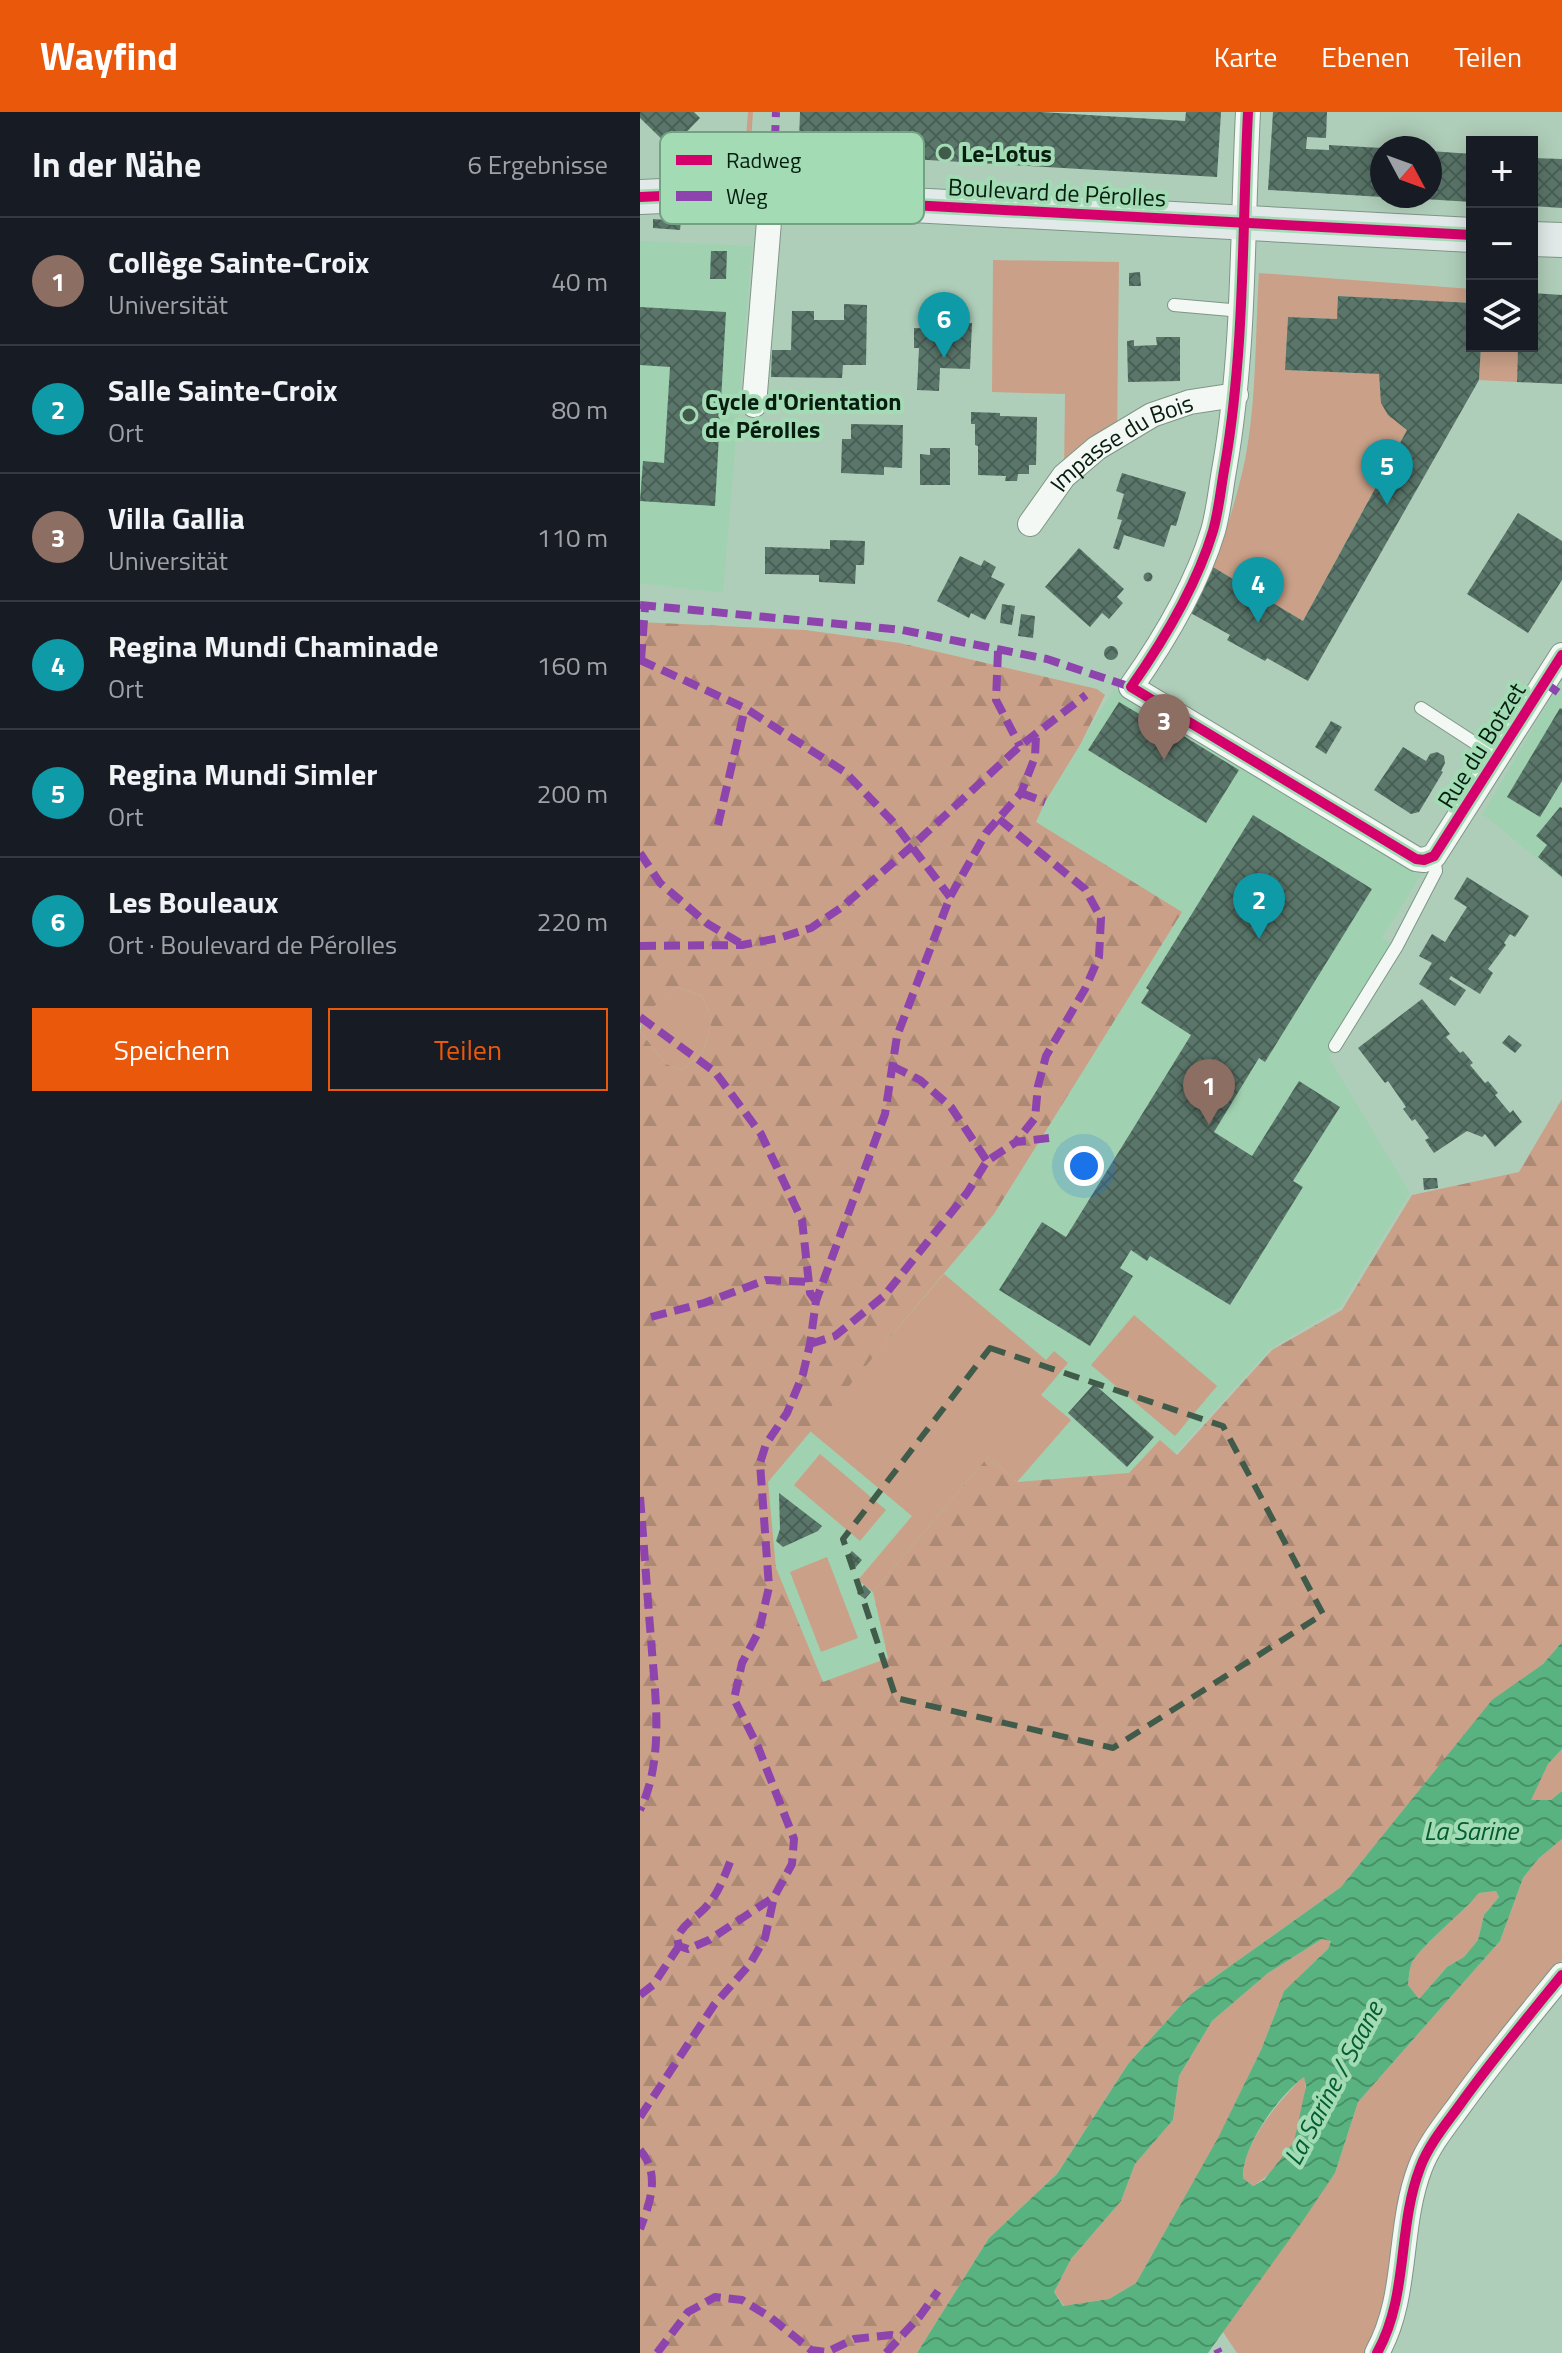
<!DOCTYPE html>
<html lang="de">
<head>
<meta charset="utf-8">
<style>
  body { margin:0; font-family:"Titillium Web",sans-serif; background:#20242c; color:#f1f3f6 }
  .controls { position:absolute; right:24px; top:24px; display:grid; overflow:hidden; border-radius:0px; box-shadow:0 4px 20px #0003 }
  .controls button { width:72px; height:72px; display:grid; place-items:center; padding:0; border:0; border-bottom:2px solid #363941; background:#171b24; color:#f1f3f6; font:40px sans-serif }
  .compass { position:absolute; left:730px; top:24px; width:72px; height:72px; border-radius:50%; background:#171b24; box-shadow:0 4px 20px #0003; rotate:131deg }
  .you { position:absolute; left:444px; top:1054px; width:28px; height:28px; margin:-20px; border:6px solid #fff; border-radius:50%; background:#1a73e8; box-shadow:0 0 0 12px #1a73e833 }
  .badge { display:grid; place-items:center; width:52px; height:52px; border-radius:50%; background:#ea580c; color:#fff; font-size:26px; font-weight:700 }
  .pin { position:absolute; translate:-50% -66px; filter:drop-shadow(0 2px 4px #0008) }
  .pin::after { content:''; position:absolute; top:42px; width:28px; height:24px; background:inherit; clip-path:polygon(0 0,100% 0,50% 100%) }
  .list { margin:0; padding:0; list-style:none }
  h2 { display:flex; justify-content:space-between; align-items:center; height:104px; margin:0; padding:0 32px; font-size:34px }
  h2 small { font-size:26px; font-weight:400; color:#9ea1a6 }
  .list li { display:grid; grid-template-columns:52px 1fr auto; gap:24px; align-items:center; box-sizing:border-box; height:128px; padding:0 32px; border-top:2px solid #363941 }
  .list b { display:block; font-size:30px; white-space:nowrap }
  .list p { margin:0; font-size:26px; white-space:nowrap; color:#9ea1a6 }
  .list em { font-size:26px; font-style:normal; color:#9ea1a6 }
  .actions { display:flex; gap:16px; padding:24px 32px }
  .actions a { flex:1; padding:18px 0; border:2px solid #ea580c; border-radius:0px; text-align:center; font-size:28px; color:#ea580c }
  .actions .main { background:#ea580c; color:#fff }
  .icon { flex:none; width:44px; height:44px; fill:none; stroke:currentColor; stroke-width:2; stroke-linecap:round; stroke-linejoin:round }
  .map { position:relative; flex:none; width:922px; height:2241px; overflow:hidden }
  header { display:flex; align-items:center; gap:48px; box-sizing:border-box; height:112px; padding:0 40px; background:#ea580c; color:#fff }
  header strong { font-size:38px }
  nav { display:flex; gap:44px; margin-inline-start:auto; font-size:28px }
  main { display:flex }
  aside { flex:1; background:#171b24 }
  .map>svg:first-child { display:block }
  .built { fill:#a0d1b0 }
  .green { fill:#caa088 }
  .forest { fill:url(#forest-firs) }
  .water { fill:url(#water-waves); fill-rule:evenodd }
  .building { fill:url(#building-cross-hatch) }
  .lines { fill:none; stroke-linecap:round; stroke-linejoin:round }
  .lane-casing { stroke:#7e9686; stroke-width:14 }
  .street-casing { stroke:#7e9686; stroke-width:26 }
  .secondary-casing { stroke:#7e9686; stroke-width:36 }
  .lane { stroke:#f3f8f4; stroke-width:12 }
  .street { stroke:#f3f8f4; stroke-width:24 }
  .secondary { stroke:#e1eae9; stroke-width:34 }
  .quiet { stroke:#8e44ad; stroke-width:8; stroke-dasharray:16 8; stroke-linecap:butt }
  .cycleway-casing { stroke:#a2dbb4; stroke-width:15 }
  .cycleway { stroke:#d6006c; stroke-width:10 }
  .marked { fill:none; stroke:#415b4a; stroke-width:6; stroke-dasharray:16 10; stroke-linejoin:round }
  .poi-dot { fill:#415b4a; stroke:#a2dbb4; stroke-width:3 }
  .labels { text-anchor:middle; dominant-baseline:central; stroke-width:8; stroke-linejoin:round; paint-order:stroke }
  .poi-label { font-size:24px; font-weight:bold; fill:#061d0f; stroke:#a2dbb4; text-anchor:start }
  .street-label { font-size:24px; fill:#061d0f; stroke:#a2dbb4 }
  .water-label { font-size:26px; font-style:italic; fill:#045c32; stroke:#a2dbb4 }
  .key { fill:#a2dbb4; stroke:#73a282; stroke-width:2 }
  .key-label { font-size:22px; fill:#061d0f }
</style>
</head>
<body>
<header>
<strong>Wayfind</strong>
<nav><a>Karte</a><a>Ebenen</a><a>Teilen</a></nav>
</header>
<main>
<aside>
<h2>In der Nähe<small>6 Ergebnisse</small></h2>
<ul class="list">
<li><span class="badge" style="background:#8d6e63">1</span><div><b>Collège Sainte-Croix</b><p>Universität</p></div><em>40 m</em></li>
<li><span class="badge" style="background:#0f9aa8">2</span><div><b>Salle Sainte-Croix</b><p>Ort</p></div><em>80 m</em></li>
<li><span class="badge" style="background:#8d6e63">3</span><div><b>Villa Gallia</b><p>Universität</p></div><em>110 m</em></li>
<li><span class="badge" style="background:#0f9aa8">4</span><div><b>Regina Mundi Chaminade</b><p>Ort</p></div><em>160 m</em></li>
<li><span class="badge" style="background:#0f9aa8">5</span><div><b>Regina Mundi Simler</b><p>Ort</p></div><em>200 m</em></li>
<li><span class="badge" style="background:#0f9aa8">6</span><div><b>Les Bouleaux</b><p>Ort · Boulevard de Pérolles</p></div><em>220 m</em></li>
</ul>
<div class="actions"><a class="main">Speichern</a><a>Teilen</a></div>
</aside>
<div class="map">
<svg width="922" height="2241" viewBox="0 0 922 2241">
  <defs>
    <pattern id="forest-firs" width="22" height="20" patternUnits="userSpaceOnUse" patternTransform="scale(2)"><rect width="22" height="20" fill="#caa088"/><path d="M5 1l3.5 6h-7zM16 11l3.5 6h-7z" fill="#ac8974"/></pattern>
    <pattern id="water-waves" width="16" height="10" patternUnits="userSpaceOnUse" patternTransform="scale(2)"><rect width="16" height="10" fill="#59b380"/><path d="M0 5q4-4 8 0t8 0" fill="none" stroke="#489167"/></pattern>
    <pattern id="building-cross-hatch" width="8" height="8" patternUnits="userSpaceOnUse" patternTransform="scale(2)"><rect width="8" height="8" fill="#5a7569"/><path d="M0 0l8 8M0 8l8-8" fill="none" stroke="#485f55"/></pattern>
  </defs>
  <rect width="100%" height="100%" fill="#afceb9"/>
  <g class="built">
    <path d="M 0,129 L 112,134 L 83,481 L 0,471 Z"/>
    <path d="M 922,567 L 922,767 L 843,702 Z"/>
    <path d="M 474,577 L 493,583 L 783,759 L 742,826 L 759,837 L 689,946 L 770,1081 L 700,1195 L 630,1237 L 531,1346 L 251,1547 L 181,1573 L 133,1457 L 126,1370 L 354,1102 L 542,800 L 395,710 L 405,690 Z"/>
  </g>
  <g class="green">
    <path d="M 108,0 L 113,0 L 110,45 L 62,38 L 63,34 L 105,39 Z"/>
    <path d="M 353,148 L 479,150 L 477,324 L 424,364 L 425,282 L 352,280 Z"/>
    <path d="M 619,161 L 832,177 L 832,191 L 699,184 L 697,207 L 648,205 L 645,258 L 739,262 C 741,292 743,299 767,318 L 663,509 L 573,455 C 586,420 597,385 605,348 C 617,287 615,222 619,161 Z"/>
    <path d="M 841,234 L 878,234 L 877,270 L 839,268 Z"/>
    <path d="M 37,875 L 62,884 L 72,908 L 63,940 L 42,958 L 26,952 L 0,919 L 5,901 Z"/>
    <path d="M 304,1162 L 406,1248 L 414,1239 L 428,1251 L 401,1283 L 431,1308 L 377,1370 L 348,1345 L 233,1480 L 218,1468 L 272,1404 L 170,1319 Z"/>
    <path d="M 494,1203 L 577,1274 L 535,1324 L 451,1253 Z"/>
    <path d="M 180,1342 L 246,1398 L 220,1429 L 154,1373 Z"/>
    <path d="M 187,1445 L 218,1526 L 181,1540 L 150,1460 Z"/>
    <path d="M 922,1637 L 922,1679 L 911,1688 L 890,1689 L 908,1652 Z"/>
    <path d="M 922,1727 L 922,1848 L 844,1946 L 773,2049 L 757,2094 L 751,2175 L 727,2241 L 597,2241 L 583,2220 L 695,2061 L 718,1990 L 860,1829 L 883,1766 L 898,1747 Z"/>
    <path d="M 856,1779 L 859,1785 L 844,1803 L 838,1828 L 824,1845 L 807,1855 L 779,1887 L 768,1873 C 769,1865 769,1854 774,1847 C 792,1823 819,1805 839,1781 Z"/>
    <path d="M 682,1827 L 691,1828 L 688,1837 L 644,1879 L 621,1938 L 578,2027 L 496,2171 L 469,2187 L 424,2194 L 414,2180 L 431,2147 L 481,2089 L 495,2052 L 533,2008 L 539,1964 L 572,1909 L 628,1861 Z"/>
    <path d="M 664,1964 C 668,1977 660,2020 653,2033 C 643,2048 629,2065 613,2074 L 603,2066 C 602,2031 639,1989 664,1964 Z"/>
  </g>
  <path class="forest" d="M 0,510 L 165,518 L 260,531 L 457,577 L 465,583 L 440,633 L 405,690 L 396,710 L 542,800 L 354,1102 L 128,1370 L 136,1456 L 183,1570 L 248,1546 L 233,1480 L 348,1345 L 377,1370 L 489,1361 L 520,1328 L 537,1343 L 632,1238 L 702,1198 L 772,1083 L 879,1060 L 922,987 L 922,1530 L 903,1552 L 852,1589 L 701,1775 L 551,1882 L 488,1952 L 417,2062 L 349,2126 L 277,2241 L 0,2241 L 0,919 L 26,952 L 42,958 L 63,940 L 72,908 L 62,884 L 37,875 L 6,901 L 0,914 Z"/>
  <path class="water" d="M 922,1530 L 922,1637 L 908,1652 L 891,1688 L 911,1688 L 922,1679 L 922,1727 L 898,1747 L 883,1766 L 860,1829 L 718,1990 L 695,2061 L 662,2110 L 568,2241 L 277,2241 L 349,2126 L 417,2062 L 488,1952 L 551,1882 L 701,1775 L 852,1588 L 903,1552 ZM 856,1779 L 859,1785 L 844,1803 L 838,1828 L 824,1845 L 807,1855 L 779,1887 L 768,1873 C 769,1865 769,1854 774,1847 C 792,1823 819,1805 839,1781 ZM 682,1827 L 691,1829 L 688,1837 L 644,1879 L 621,1938 L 578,2026 L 496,2171 L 469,2187 L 423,2194 L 414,2180 L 431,2147 L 481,2089 L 495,2052 L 533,2008 L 539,1964 L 572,1909 L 628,1861 ZM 664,1965 L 666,1974 L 654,2030 L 624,2068 L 613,2074 L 603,2066 C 602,2034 639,1983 664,1965 Z"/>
  <g class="building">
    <path d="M 0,0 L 54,0 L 60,6 L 31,36 L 0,6 Z"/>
    <path d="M 160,0 L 401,0 L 545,9 L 546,0 L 581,0 L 577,65 L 167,41 L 159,29 Z"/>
    <path d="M 633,0 L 687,0 L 686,26 L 667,25 L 666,37 L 689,38 L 689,33 L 742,36 L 742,85 L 628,78 Z"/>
    <path d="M 790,39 L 832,42 L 832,90 L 767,86 L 767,84 L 790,84 Z"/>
    <path d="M 892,46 L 922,47 L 922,96 L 892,94 Z"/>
    <path d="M 13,107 L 41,109 L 40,118 L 13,116 Z"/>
    <path d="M 71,139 L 87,139 L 86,167 L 70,167 Z"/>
    <path d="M 500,160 L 501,174 L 489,174 L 489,161 Z"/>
    <path d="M 892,181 L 922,183 L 922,272 L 877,270 L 878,234 L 892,234 Z"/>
    <path d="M 698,184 L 832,191 L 832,234 L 841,234 L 839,268 L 668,569 L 627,546 L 625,549 L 587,528 L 590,523 L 547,499 L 573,455 L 663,509 L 767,318 L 748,303 L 741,291 L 739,262 L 645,258 L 648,205 L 697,207 Z"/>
    <path d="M 204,192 L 227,193 L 226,253 L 203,253 L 202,266 L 131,265 L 132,238 L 151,238 L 152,199 L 174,199 L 174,208 L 204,208 Z"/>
    <path d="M 0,195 L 86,200 L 75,394 L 0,389 L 3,349 L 24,351 L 30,255 L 0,253 Z"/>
    <path d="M 302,210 L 332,211 L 330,257 L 300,256 L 299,279 L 277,278 L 279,236 L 274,236 L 274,216 L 301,217 Z"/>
    <path d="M 516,225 L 540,225 L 540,269 L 488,270 L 487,229 L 494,228 L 494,234 L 517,233 Z"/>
    <path d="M 331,300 L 360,301 L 360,304 L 397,305 L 396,353 L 389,353 L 389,362 L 378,362 L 377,369 L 365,369 L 366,364 L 338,363 L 338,334 L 335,333 L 335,312 L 331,312 Z"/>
    <path d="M 211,312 L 263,313 L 262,356 L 244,355 L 244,363 L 201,361 L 202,327 L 211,327 Z"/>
    <path d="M 290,336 L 310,336 L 310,373 L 280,373 L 280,342 L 290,343 Z"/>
    <path d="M 482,361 L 546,380 L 536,414 L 531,413 L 524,435 L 484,423 L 479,438 L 473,436 L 482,408 L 477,407 L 484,382 L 476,379 Z"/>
    <path d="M 878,401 L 922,429 L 922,468 L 888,521 L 827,482 Z"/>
    <path d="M 190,428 L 225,429 L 224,453 L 216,453 L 215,472 L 179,470 L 179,463 L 125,462 L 125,435 L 190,437 Z"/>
    <path d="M 439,436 L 484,477 L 477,485 L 483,491 L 469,507 L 462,501 L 450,515 L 405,475 Z"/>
    <path d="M 320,444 L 341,454 L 344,448 L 356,455 L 351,465 L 365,472 L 345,508 L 331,501 L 329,506 L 297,489 Z"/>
    <circle cx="508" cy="465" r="4.5"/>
    <path d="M 362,492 L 375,494 L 372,513 L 360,511 Z"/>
    <path d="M 381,502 L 395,504 L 393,526 L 378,524 Z"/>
    <circle cx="471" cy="541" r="7"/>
    <path d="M 479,590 L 501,603 L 503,599 L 599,658 L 566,711 L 448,638 Z"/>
    <path d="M 920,596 L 922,597 L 922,669 L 900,705 L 867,685 Z"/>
    <path d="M 691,609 L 702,615 L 686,642 L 675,635 Z"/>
    <path d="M 763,635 L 786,649 L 790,642 L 797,640 L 804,644 L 805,651 L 801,659 L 803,660 L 779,700 L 771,702 L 734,678 Z"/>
    <path d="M 920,695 L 922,696 L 922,765 L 898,745 L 907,733 L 896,724 Z"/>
    <path d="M 613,703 L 732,777 L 625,950 L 619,946 L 574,1020 L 612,1044 L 659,969 L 700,995 L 653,1069 L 663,1075 L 590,1193 L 510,1144 L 507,1149 L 491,1138 L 480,1156 L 493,1164 L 450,1234 L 359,1178 L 402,1110 L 426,1125 L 551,923 L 501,891 L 509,878 L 506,876 Z"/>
    <path d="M 827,765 L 889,804 L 875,825 L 870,822 L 864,831 L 866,833 L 848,857 L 853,861 L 840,882 L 811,864 L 809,867 L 826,878 L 815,894 L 779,872 L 792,851 L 779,844 L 792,822 L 805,830 L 827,795 L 814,787 Z"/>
    <path d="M 782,887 L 810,922 L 806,925 L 820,941 L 823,939 L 833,951 L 830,953 L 845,971 L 848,969 L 858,981 L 855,983 L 870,1001 L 873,998 L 882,1010 L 855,1035 L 845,1022 L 842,1025 L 827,1019 L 794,1041 L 785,1028 L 789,1026 L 775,1007 L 772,1009 L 763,997 L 766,995 L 748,969 L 745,971 L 718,936 Z"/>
    <path d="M 869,923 L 882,933 L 875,941 L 862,931 Z"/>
    <path d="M 783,1066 L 797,1066 L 798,1076 L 784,1078 Z"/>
    <path d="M 454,1272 L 514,1325 L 487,1355 L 428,1301 Z"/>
    <path d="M 139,1381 L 182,1414 L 178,1419 L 143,1435 L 136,1429 L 140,1417 Z"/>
    <path d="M 212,1439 L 222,1448 L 216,1455 L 206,1446 Z"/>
    <path d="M 224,1473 L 231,1480 L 225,1487 L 217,1481 Z"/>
  </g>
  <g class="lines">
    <g class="lane-casing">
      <g id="lane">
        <path d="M 534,193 L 602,199"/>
        <path d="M 781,596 L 858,646"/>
        <path d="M 695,934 L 757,834 L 796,759 L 794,744"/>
      </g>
    </g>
    <g class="street-casing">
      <g id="street">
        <path d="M 608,0 C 602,118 605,236 585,353 C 581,374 579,398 573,419 C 556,475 524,528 491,575 L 776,747 L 784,748 L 794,744 L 922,543"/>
        <path d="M 114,293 L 131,85"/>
        <path id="s1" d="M 390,412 L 424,364 L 457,336 L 512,303 L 550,290 L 596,283"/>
        <path d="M 737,2241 C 769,2184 757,2116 780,2056 C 788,2034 805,2013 819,1994 C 851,1949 887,1906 922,1863"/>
      </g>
    </g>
    <g class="secondary-casing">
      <g id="secondary">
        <path d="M 0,85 L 67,82 L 832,123"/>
        <path d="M 892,127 L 922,128"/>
      </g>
    </g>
    <use href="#lane" class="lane"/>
    <use href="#street" class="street"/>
    <use href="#secondary" class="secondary"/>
    <g class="quiet">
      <path d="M 134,53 L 136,0"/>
      <path d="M 0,493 L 262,518 L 407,547 L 491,575"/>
      <path d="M 358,539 L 356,588 L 380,634"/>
      <path d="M 0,548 L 105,596 L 205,660 L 254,711 L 310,785"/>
      <path d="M 1,548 L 5,495"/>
      <path d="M 905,571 L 922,583"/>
      <path d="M 381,681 L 405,690"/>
      <path d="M 359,707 L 445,777 L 461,806 L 459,845 L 445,877 L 406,944 L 398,974 L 395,1006 L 376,1030"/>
      <path d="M 78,713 L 105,596"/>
      <path d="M 0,741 L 20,771 L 68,812 L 100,831"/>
      <path d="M 0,834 L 102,833 L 139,826 L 171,816 L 202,795 L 271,735 L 380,634 L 446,583"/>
      <path d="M 0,905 L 75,960 L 121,1022 L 162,1108 L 170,1181 L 176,1189"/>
      <path d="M 252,954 L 280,968 L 311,995 L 347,1049"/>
      <path d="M 11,1205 L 64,1191 L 126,1168 L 169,1170"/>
      <path d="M 170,1232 L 195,1224 L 244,1184 L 327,1081 L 347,1049 L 376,1030 L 409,1026"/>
      <path d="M 0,1385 C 4,1433 7,1480 11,1527 C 15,1583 25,1646 0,1698"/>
      <path d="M 90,1750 C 83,1768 77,1784 64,1797 C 54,1807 43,1812 37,1826 L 39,1834 L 48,1837 L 69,1828 L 134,1785"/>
      <path d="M 0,1883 L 13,1873 L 39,1834"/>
      <path d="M 0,2005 L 74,1893 L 110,1852 L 125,1826 L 134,1785 L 152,1752 L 154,1727 L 118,1635 L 94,1587 L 102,1551 L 119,1519 L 129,1475 L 120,1351 L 126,1332 L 147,1301 L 163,1262 L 170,1232 L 176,1189 L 245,1002 L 257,924 L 310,785 L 346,721 L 381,681 L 395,645 L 396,623"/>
      <path d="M 0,2038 C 21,2062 10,2091 0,2117"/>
      <path d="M 577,2237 L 579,2241"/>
      <path d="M 17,2241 L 48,2200 L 75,2185 L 102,2188 L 130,2205 L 171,2238 L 187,2240 L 214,2227 L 251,2223 L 261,2225"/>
      <path d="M 246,2241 L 280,2204 L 298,2179"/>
    </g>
    <g class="cycleway-casing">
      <g id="cycleway">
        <path d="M 608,0 C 602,118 605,236 585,353 C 581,374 579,398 573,419 C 556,475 524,528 491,575 L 776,747 L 784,748 L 794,744 L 922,543"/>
        <path d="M 0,85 L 67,82 L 832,123"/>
        <path d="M 737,2241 C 769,2184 757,2116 780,2056 C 788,2034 805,2013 819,1994 C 851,1949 887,1906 922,1863"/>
      </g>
    </g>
    <use href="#cycleway" class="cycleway"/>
  </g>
  <path class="marked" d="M 350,1236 L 583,1314 L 683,1502 L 473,1636 L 256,1586 L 203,1427 Z"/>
  <g class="poi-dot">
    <circle cx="305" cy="41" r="8"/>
    <circle cx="49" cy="303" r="8"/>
  </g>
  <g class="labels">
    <g class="poi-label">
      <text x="321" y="41">Le-Lotus</text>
      <text x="65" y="289">Cycle d'Orientation<tspan x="65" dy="28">de Pérolles</tspan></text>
    </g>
    <g class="street-label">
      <text transform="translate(417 80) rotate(3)">Boulevard de Pérolles</text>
      <text stroke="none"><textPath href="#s1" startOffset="126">Impasse du Bois</textPath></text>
      <text transform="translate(841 633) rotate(-58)">Rue du Botzet</text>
    </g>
    <g class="water-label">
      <text x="831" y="1718">La Sarine</text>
      <text transform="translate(693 1971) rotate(-62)">La Sarine / Saane</text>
    </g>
  </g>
  <rect x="20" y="20" width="264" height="92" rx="12" class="key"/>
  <rect x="36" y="43" width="36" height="10" fill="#d6006c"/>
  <rect x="36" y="79" width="36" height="10" fill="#8e44ad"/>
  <g class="key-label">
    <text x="86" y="56">Radweg</text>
    <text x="86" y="92">Weg</text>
  </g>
</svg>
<div class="controls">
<button>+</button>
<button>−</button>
<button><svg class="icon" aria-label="layers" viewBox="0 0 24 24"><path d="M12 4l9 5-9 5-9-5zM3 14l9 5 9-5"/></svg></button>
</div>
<svg class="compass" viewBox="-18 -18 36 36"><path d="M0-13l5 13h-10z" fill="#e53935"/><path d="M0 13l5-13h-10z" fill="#9ea1a6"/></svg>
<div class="you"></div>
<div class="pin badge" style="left:569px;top:1013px;background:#8d6e63">1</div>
<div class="pin badge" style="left:619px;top:827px;background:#0f9aa8">2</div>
<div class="pin badge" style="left:524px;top:648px;background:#8d6e63">3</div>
<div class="pin badge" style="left:618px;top:511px;background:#0f9aa8">4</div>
<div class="pin badge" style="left:747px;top:393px;background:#0f9aa8">5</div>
<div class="pin badge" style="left:304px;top:246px;background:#0f9aa8">6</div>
</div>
</main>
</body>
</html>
